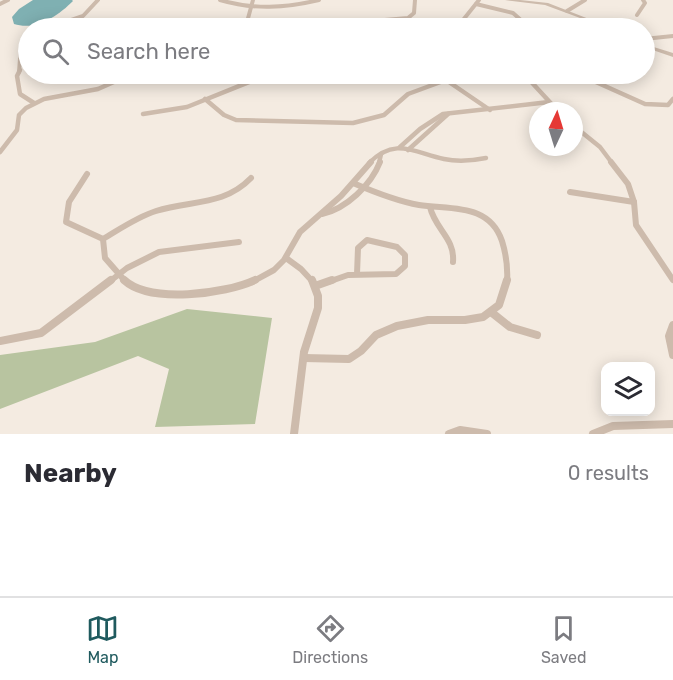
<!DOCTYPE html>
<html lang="en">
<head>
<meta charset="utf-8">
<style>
  body { margin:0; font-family:Rubik,sans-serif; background:#f7f7f7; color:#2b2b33 }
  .controls { position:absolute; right:18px; bottom:18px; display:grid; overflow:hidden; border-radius:12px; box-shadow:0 3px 15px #0003 }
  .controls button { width:54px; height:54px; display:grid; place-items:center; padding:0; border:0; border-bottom:2px solid #e1e1e2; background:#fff; color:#2b2b33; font:30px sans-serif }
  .compass { position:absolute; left:529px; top:102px; width:54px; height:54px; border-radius:50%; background:#fff; box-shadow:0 3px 15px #0003; rotate:4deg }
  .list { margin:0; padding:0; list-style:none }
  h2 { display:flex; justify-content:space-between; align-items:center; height:78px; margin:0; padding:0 24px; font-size:26px }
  h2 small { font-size:20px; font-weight:400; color:#7c7c81 }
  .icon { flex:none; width:33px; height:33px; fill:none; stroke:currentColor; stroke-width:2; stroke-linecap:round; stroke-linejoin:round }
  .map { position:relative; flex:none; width:673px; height:434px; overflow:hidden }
  .search { position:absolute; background:#fff; box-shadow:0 3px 15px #0003; left:18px; right:18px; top:18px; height:66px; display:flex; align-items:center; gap:15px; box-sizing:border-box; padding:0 21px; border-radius:33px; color:#7c7c81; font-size:22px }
  .sheet { height:162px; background:#fff }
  nav { display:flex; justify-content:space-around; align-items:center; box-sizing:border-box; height:84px; border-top:2px solid #e1e1e2; background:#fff; font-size:16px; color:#7c7c81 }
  nav a { display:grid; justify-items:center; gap:3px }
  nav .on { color:#1f5a5e }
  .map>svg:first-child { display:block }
  .green { fill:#b8c4a0 }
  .water { fill:#7fb0b2 }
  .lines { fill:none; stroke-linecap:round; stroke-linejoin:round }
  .minor-far3 { stroke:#cdbbac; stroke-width:4 }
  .minor-far2 { stroke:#cdbbac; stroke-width:4.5 }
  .minor-far1 { stroke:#cdbbac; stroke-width:6 }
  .minor { stroke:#cdbbac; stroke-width:8 }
  .tertiary { fill:#cdbbac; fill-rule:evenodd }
</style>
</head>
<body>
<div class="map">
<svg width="673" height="434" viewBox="0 0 673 434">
  <rect width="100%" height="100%" fill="#f4ebe1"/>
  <path class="green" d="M 187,309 L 272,318 L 255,424 L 155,427 L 169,369 L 138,356 L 0,409 L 0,355 L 95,342 Z"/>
  <path class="water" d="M 33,0 L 72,0 L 73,1 C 58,16 36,31 14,24 L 12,17 L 19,9 Z"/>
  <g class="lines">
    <g class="minor-far3">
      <path d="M 220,0 C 254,10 285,8 319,0"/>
      <path d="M 0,4 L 8,0"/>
      <path d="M 476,4 L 513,13 L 522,21 L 519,24"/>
      <path d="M 567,11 L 585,0"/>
      <path d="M 637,15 L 645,3 L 643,0"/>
      <path d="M 75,20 L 90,24 L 121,20"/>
      <path d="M 242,25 L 247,22 L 253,0"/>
      <path d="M 48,28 L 83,16 L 98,0"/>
      <path d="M 340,28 L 361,22 L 408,18 L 414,13 L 415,0"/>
      <path d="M 463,28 L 463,20 L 479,0"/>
      <path d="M 644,39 L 673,36"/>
      <path d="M 19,72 L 21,46 L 28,39"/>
    </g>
    <g class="minor-far2">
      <path d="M 20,70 L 17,76 L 20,94 L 34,103"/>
      <path d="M 331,74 L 343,74"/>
      <path d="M 524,74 L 558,111"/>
      <path d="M 578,74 L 645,104 L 668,105 L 673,99"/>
      <path d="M 446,80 L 490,110"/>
      <path d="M 205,99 L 224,115 L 236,120 L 353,123 L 384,115 L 408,94 L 446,80 L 452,74"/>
      <path d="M 143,114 L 187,107 L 269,74"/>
      <path d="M 574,126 L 600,147 L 612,163"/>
      <path d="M 400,147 L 420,129 L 443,114 L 549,102"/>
      <path d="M 408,150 L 448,114"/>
      <path d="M 0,152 L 17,130 L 19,115 L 26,108 L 44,99 L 98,89 L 132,74"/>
      <path d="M 369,163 C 395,137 413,152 444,159 C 458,162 471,161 486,158"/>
      <path d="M 379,163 L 381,154"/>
    </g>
    <g class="minor-far1">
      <path d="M 611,162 L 628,184 L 634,202 L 636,225 L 673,280"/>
      <path d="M 87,174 L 69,202 L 66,222 L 103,239"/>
      <path d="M 353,183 C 374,192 396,201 419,205 C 451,210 489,203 502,241 C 506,254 508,268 507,282"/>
      <path d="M 570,192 L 634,202"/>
      <path d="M 430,207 C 435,229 455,238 453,262"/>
      <path d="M 322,214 C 346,209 371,185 380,162"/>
      <path d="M 286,258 L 301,269 L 313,282"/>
      <path d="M 109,282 L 127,268 L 159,252 L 239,242"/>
      <path d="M 126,282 L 105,258 L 103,239 C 120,229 137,217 156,211 C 191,200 224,206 251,178"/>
      <path d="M 252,282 L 274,270 L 284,260 L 300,232 L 341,196 L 371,162"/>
      <path d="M 328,282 L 348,275 L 396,274 L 405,266 L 405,255 L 397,247 L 367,240 L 358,248 L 357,274"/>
    </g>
    <g class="minor">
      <path d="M 124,280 C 150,304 225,294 255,280"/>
      <path d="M 315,286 L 332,280"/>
      <path d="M 491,312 L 510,327 L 537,335"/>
      <path d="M 673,325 L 669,336 L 673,355"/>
      <path d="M 0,341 L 41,333 L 111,280"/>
      <path d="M 304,358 L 349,359 L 361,351 L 376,335 L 397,326 L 428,320 L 465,320 L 483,317 L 499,305 L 507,280"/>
      <path d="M 294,434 L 304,352 L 318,308 L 318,296 L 312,280"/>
      <path d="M 449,434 L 460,430 L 487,434"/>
      <path d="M 593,434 L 613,426 L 673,424"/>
    </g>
    <g class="tertiary">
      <path d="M 505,0 L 520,0 L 548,3 L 612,28 L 607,28 L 545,5 Z"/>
      <path d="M 644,44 L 673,53 L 673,57 L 644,47 Z"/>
    </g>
  </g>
</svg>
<div class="controls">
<button><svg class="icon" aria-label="layers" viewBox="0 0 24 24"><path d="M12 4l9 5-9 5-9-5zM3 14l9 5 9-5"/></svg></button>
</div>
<svg class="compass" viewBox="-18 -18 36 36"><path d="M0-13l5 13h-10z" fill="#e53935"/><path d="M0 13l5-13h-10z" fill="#7c7c81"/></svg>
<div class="search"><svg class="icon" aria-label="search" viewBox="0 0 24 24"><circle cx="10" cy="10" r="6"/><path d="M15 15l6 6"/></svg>Search here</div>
</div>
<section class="sheet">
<h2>Nearby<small>0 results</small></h2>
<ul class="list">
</ul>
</section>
<nav>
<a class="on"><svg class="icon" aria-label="map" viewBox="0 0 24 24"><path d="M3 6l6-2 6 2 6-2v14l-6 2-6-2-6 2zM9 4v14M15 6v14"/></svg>Map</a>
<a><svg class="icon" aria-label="directions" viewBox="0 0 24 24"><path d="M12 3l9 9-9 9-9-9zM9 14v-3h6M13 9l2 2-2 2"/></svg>Directions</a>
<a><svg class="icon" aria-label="saved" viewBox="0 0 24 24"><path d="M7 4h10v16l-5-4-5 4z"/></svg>Saved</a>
</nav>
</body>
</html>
